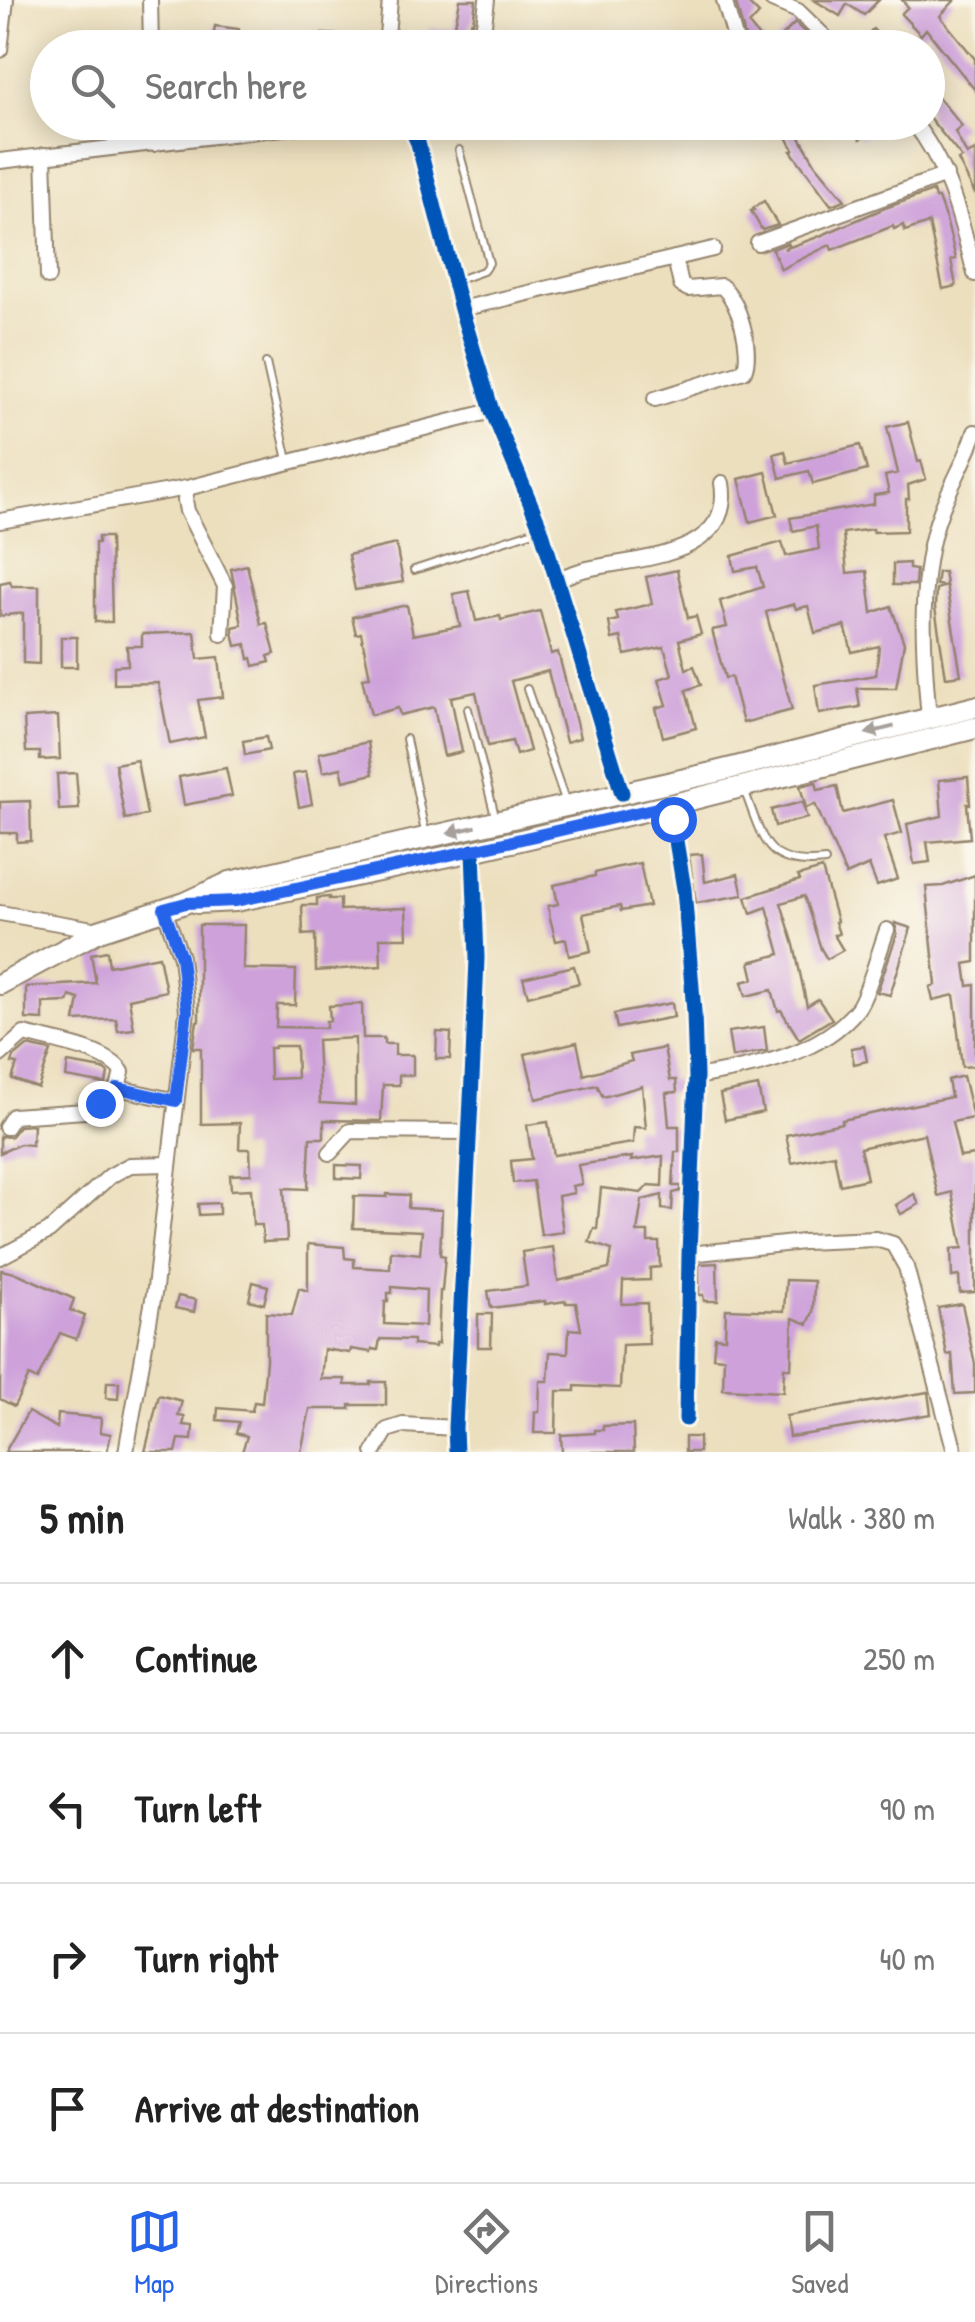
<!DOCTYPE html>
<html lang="en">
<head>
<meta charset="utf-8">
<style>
  body { margin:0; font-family:"Patrick Hand",sans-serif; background:#f2f2f2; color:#222 }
  .stop { position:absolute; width:30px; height:30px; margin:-22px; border:8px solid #2563eb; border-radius:50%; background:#fff }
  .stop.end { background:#2563eb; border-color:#fff; box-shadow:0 2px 10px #0008 }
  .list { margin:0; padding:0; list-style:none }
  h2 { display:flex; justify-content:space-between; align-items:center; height:130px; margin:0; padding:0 40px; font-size:42px }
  h2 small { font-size:32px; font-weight:400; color:#767676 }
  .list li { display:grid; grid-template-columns:65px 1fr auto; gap:30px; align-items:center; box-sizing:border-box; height:150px; padding:0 40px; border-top:2px solid #e0e0e0 }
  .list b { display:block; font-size:38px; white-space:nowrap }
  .list em { font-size:32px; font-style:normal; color:#767676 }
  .icon { flex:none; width:55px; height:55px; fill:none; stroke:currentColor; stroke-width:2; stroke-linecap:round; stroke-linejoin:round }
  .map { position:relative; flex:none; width:975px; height:1452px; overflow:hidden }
  .search { position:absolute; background:#fff; box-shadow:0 5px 25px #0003; left:30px; right:30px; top:30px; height:110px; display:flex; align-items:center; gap:25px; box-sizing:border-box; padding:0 35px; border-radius:55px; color:#767676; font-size:38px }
  .sheet { height:730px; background:#fff }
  nav { display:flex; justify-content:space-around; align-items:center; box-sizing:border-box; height:140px; border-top:2px solid #e0e0e0; background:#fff; font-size:28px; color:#767676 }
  nav a { display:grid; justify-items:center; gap:5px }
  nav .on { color:#2563eb }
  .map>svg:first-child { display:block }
  .building { fill:#cea1da; fill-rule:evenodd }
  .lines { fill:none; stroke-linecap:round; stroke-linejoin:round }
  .lane-casing { stroke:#94846e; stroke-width:10 }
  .street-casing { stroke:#94846e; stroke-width:18 }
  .primary-casing { stroke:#94846e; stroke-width:24 }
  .lane { stroke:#fff; stroke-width:6 }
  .street { stroke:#fff; stroke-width:14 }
  .primary { stroke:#fff; stroke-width:20 }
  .cycleway-casing { stroke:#fbf7ec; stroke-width:21 }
  .cycleway { stroke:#0057b8; stroke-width:15 }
  .oneway { fill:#a79f9a }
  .route { stroke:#2563eb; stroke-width:12 }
</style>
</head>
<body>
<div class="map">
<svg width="975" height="1452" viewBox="0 0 975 1452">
  <rect width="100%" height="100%" fill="#fbf7ec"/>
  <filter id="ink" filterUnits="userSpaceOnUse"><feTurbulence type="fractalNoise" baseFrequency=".01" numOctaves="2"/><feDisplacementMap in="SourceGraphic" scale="20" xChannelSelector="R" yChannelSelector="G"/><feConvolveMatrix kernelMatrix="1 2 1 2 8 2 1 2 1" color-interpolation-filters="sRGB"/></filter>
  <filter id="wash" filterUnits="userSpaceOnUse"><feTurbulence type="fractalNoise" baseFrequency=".0048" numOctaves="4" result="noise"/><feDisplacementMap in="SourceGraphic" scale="40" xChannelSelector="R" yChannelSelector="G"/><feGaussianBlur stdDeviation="2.25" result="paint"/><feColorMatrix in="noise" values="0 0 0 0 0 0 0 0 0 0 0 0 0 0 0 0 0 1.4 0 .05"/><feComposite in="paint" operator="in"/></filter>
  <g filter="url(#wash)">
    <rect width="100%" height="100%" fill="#ecdfbe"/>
    <g id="blocks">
      <g class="building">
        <path d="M 460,0 L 476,0 L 473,23 L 471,22 L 466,48 L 426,48 L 430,28 L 454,30 Z"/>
        <path d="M 735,0 L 745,0 L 759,14 L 749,25 L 768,48 L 748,48 Z"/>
        <path d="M 814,0 L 879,0 L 864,15 L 847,4 L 840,16 Z"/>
        <path d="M 902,0 L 955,0 L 940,16 L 975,59 L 975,90 L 926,29 L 921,35 L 901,14 L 908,7 Z"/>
        <path d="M 795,23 L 809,36 L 806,39 L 814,48 L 770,48 Z"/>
        <path d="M 215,26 L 239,29 L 238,48 L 211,48 Z"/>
        <path d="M 873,29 L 891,48 L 867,48 L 861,41 Z"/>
        <path d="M 322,34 L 355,35 L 353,48 L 323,47 Z"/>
        <path d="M 928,85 L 962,126 L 955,132 L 967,155 L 975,151 L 975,194 L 958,160 L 962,158 L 928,116 Z"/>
        <path d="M 779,122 L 791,122 L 816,165 L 845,200 L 831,205 L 791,151 L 794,150 Z"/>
        <path d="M 860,122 L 886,122 L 860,139 L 853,126 Z"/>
        <path d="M 933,191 L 935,198 L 938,198 L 947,223 L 956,259 L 951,260 L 956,286 L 943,289 L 929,223 L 905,231 L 903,225 L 894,229 L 893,226 L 832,250 L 830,245 L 781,269 L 772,249 L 788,243 L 789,245 L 784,249 L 815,238 L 885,208 Z"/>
        <path d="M 764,201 L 778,225 L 762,230 L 751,211 L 754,210 L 753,208 Z"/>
        <path d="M 908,422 L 918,462 L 921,461 L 926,479 L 908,485 L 909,499 L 906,499 L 906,531 L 873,532 L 873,529 L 843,533 L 847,573 L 867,571 L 872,613 L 891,606 L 904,643 L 896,688 L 857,688 L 860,707 L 819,714 L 815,685 L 876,675 L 879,646 L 852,652 L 845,626 L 815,633 L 808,606 L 796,609 L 794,604 L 766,612 L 792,710 L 743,723 L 731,677 L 725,678 L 712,630 L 727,627 L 720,601 L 763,587 L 757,567 L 735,571 L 732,556 L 782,542 L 786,556 L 819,549 L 816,526 L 793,531 L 790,518 L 874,504 L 874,495 L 889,493 L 885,476 L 898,473 L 887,427 Z"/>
        <path d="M 860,445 L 867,470 L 813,484 L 809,471 L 780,478 L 774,454 L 785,451 L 788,463 Z"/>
        <path d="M 766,472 L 777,515 L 750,522 L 739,479 Z"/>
        <path d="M 98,537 L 110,537 L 112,622 L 95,622 L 95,543 L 98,543 Z"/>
        <path d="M 396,544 L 403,582 L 355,590 L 348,555 Z"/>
        <path d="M 909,563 L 909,569 L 916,570 L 915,585 L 893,585 L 893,564 Z"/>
        <path d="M 247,565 L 261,624 L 267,623 L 275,654 L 268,656 L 270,662 L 254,666 L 252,658 L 249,659 L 246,644 L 236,646 L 233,632 L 233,627 L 242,625 L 231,569 Z"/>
        <path d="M 677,570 L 688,618 L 696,616 L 701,634 L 679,640 L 686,669 L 694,666 L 701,685 L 686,690 L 696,728 L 663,737 L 656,708 L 667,705 L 659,679 L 672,675 L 664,647 L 625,655 L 621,637 L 612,639 L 609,622 L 618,620 L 616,612 L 652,604 L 646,577 Z"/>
        <path d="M 938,572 L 944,572 L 961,675 L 946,677 L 935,608 L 936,589 L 946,586 L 936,585 Z"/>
        <path d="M 10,581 L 12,586 L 39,586 L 39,664 L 23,663 L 23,613 L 0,616 L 0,583 Z"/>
        <path d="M 469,591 L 476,621 L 500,616 L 501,620 L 540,611 L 551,654 L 558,652 L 580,738 L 566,742 L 548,671 L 511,681 L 530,751 L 516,755 L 512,741 L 488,746 L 476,692 L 451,697 L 462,752 L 444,756 L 434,707 L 400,715 L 398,708 L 371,715 L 362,678 L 370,677 L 361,633 L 356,634 L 352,617 L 407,605 L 413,635 L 460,626 L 453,594 Z"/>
        <path d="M 195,632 L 198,659 L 219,657 L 223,697 L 198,700 L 205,737 L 170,744 L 158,683 L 114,684 L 114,666 L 128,665 L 127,646 L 142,646 L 142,634 Z"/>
        <rect x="61" y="637" width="16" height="30"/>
        <path d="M 58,716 L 60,759 L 40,760 L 40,752 L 26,752 L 24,718 Z"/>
        <path d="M 266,737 L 269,750 L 245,755 L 243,741 Z"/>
        <path d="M 368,742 L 373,774 L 344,781 L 341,768 L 323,772 L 319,753 Z"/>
        <path d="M 137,760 L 147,815 L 125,819 L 115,764 Z"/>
        <path d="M 226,768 L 232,796 L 184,805 L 179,777 Z"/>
        <path d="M 306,772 L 312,804 L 299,807 L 293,774 Z"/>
        <path d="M 76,773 L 79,809 L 59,810 L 57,774 Z"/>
        <path d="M 968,777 L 970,804 L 967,804 L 970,838 L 927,842 L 930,862 L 914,864 L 907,824 L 942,816 L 939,780 Z"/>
        <path d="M 816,782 L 818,790 L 837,786 L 843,813 L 893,800 L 902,833 L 884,838 L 898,879 L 877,886 L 869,865 L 846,875 L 815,804 L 806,808 L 800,786 Z"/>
        <path d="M 30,801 L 31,841 L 17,842 L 17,833 L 0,833 L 0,802 Z"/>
        <path d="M 802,802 L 807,818 L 775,826 L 771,810 Z"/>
        <path d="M 702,854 L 705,882 L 738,874 L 743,895 L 696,903 L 689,855 Z"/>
        <path d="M 640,863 L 649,906 L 621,911 L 620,906 L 583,914 L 591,951 L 569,956 L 566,939 L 556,941 L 550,918 L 548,906 L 558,904 L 554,885 L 595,876 L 595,873 L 614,868 Z"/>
        <path d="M 822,869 L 837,921 L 835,922 L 839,934 L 834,935 L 843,950 L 827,959 L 821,949 L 804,896 L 781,903 L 794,945 L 807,1006 L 818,999 L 832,1019 L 799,1039 L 781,1010 L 778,1011 L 772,990 L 746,996 L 742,982 L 754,979 L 750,962 L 780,954 L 767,907 L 751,913 L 746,897 L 800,880 L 798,876 Z"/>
        <path d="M 975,875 L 975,962 L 965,964 L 968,986 L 975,985 L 975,1066 L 962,1067 L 957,1023 L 958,1023 L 954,995 L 933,1000 L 930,987 L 936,985 L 926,887 L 943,886 Z"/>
        <path d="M 329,897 L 329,899 L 340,899 L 340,910 L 406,908 L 407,938 L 380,938 L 381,966 L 316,971 L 315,934 L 303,935 L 302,905 L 317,905 L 317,898 Z"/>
        <path d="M 895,923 L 911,928 L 890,995 L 877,992 L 897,934 Z"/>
        <path d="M 199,925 L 244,925 L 243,969 L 296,970 L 295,1005 L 277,1005 L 276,1027 L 326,1028 L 326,1021 L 330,1021 L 329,1006 L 362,1004 L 363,1038 L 384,1038 L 384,1044 L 395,1044 L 395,1055 L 413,1055 L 413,1075 L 399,1075 L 399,1085 L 383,1085 L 381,1121 L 324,1120 L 324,1138 L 310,1138 L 308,1189 L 284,1188 L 287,1241 L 263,1242 L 262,1225 L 253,1225 L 251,1189 L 231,1190 L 230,1175 L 251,1174 L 250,1149 L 239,1149 L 240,1123 L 201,1124 L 201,1048 L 193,1048 L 197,1021 L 199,1021 ZM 355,1038 L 355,1105 L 320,1103 L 317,1040 ZM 275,1046 L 296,1046 L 297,1078 L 270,1079 L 269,1048 L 274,1048 Z"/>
        <path d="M 107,951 L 109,966 L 159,956 L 166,991 L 129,999 L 134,1029 L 118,1031 L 116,1019 L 75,1021 L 79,999 L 70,996 L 68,1002 L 43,1003 L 43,1020 L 26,1019 L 26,987 L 96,983 L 91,954 Z"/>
        <path d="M 574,966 L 579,983 L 528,996 L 523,978 Z"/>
        <path d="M 672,1003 L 674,1017 L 617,1028 L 614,1014 Z"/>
        <path d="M 764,1027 L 767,1051 L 732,1057 L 728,1032 Z"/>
        <path d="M 437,1032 L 451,1033 L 450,1059 L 436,1059 Z"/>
        <path d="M 577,1042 L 584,1075 L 632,1061 L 630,1055 L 664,1048 L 670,1080 L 676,1080 L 677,1092 L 666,1093 L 669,1126 L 679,1126 L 679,1152 L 675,1152 L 673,1186 L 681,1186 L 681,1191 L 673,1193 L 672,1210 L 662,1209 L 662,1195 L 642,1200 L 637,1232 L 648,1232 L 648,1242 L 659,1242 L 660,1267 L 650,1268 L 650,1280 L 623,1281 L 622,1304 L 647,1303 L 649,1344 L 622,1345 L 620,1388 L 575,1386 L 575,1391 L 557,1391 L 556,1433 L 534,1433 L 535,1412 L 539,1412 L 540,1381 L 548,1381 L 550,1352 L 568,1353 L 569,1329 L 581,1330 L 576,1303 L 566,1303 L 566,1301 L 545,1304 L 545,1301 L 491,1308 L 488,1291 L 527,1286 L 522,1252 L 553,1247 L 558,1281 L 609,1269 L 612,1250 L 589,1242 L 594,1228 L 597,1229 L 601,1188 L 641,1193 L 649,1185 L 662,1186 L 663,1156 L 631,1161 L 632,1157 L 578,1165 L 582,1184 L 572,1186 L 574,1193 L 558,1196 L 563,1232 L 541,1235 L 533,1181 L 513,1183 L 511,1161 L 532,1159 L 527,1125 L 548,1122 L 554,1155 L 633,1143 L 634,1127 L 646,1128 L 642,1086 L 603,1097 L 597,1085 L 536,1099 L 525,1054 Z"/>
        <path d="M 27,1046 L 51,1051 L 38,1088 L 12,1079 L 17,1064 L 12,1063 L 14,1057 Z"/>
        <path d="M 864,1046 L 867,1061 L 854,1064 L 851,1048 Z"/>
        <path d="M 68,1063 L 103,1069 L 108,1073 L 106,1084 L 66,1077 Z"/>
        <path d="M 963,1076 L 973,1118 L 952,1122 L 960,1157 L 975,1155 L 975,1292 L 960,1293 L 959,1276 L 952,1277 L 951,1249 L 963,1248 L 952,1192 L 938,1196 L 924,1134 L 860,1148 L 867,1179 L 840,1185 L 834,1154 L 792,1163 L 786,1135 L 842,1123 L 842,1120 L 951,1097 L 948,1080 Z"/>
        <path d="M 758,1086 L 763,1112 L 725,1120 L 720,1094 Z"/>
        <path d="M 33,1125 L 32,1145 L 20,1144 L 0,1153 L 0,1136 L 10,1137 L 19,1126 Z"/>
        <path d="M 336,1165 L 362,1166 L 361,1179 L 336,1178 Z"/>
        <path d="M 387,1194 L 409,1195 L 408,1208 L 442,1210 L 440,1255 L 445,1256 L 442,1291 L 440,1291 L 438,1344 L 435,1344 L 435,1347 L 413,1345 L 413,1340 L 380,1339 L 378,1350 L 372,1349 L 371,1352 L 351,1349 L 350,1353 L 324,1349 L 321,1379 L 345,1379 L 345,1385 L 371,1385 L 371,1382 L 386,1382 L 386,1405 L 350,1405 L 350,1409 L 310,1409 L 301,1452 L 242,1452 L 247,1436 L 236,1433 L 239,1422 L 217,1420 L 218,1408 L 252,1411 L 254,1402 L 262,1403 L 266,1361 L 266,1313 L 292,1315 L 299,1288 L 308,1291 L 308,1244 L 344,1247 L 345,1258 L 354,1259 L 354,1267 L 390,1269 L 391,1251 L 420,1254 L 422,1231 L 353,1228 L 354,1196 L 387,1197 ZM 392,1287 L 426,1290 L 425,1326 L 384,1324 L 385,1302 L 388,1302 L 388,1293 L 392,1293 Z"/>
        <path d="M 914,1194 L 919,1204 L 901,1214 L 896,1205 Z"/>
        <path d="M 219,1203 L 219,1214 L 199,1215 L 198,1204 Z"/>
        <path d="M 717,1263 L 718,1301 L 704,1301 L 703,1295 L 699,1295 L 699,1264 Z"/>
        <path d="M 1,1270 L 19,1274 L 74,1299 L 70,1310 L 85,1316 L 76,1339 L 60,1333 L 37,1380 L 29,1376 L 14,1406 L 0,1399 Z"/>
        <path d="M 786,1280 L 814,1281 L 813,1312 L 808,1324 L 793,1318 L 791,1368 L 784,1368 L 783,1392 L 723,1389 L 724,1358 L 713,1357 L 715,1337 L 725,1338 L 726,1309 L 784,1311 Z"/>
        <path d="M 253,1282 L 268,1286 L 264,1304 L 249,1300 Z"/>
        <path d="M 178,1296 L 196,1300 L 194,1312 L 175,1308 Z"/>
        <path d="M 962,1304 L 975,1364 L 975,1393 L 955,1394 L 952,1354 L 947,1355 L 938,1308 Z"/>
        <path d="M 478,1314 L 492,1314 L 491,1347 L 478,1347 Z"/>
        <path d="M 107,1382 L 119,1382 L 118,1399 L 106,1398 Z"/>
        <path d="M 928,1392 L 931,1414 L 789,1437 L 786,1416 Z"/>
        <path d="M 159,1395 L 182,1401 L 178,1416 L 185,1417 L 183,1425 L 193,1426 L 192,1440 L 179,1439 L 176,1452 L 145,1452 Z"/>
        <path d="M 28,1412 L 57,1428 L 58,1414 L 101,1418 L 100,1432 L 111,1434 L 107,1452 L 5,1452 Z"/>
        <path d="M 633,1425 L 634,1452 L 562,1452 L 561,1435 L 595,1433 L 595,1430 L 603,1430 L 603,1426 Z"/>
        <rect x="685" y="1437" width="14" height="15"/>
      </g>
    </g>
  </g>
  <g filter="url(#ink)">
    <use href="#blocks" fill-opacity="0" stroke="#94846e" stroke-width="2.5"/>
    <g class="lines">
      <g class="lane-casing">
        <g id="lane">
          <path d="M 616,48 L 622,39"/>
          <path d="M 455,281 L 483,271 L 489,263 L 459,150"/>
          <path d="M 266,363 L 288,460"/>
          <path d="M 414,570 L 540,529"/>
          <path d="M 527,689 L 565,800"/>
          <path d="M 468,709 L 495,816"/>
          <path d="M 406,739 L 425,832"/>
          <path d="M 745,792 C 763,839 765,868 825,861"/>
        </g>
      </g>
      <g class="street-casing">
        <g id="street">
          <path d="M 150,0 L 151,48"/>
          <path d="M 724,0 L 738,48"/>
          <path d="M 772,0 L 798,11 L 836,48"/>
          <path d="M 386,48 L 390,0"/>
          <path d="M 481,48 L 487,0"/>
          <path d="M 0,50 L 6,0"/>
          <path d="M 153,122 L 154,144"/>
          <path d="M 403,122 L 412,130 L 418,143 L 461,309 L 492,411 L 541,529 L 622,793"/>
          <path d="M 913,122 C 949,166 961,220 975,274"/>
          <path d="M 44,155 L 48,277"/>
          <path d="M 0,161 L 334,122"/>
          <path d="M 758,243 L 946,175"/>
          <path d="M 461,309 L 713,249"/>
          <path d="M 655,399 L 744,371 C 753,351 739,299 721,286 L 688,289 L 681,285 L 675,258"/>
          <path d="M 187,488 L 185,500 L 187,511 L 225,586 L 222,634"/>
          <path d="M 0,521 L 187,488 L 492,411"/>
          <path d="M 557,579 C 567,576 577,571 587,569 C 635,558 734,558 722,483"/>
          <path d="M 929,718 C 923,653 917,573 941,511 C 951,484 967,459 975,432"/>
          <path d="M 670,805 L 684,889 L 694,1012 L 696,1077 L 689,1254 L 686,1419"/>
          <path d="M 0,913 L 99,930"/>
          <path d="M 0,1055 L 24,1034 C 51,1041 107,1049 122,1072 L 118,1088 L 99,1103 L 85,1111 L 13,1116 L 6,1127"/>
          <path d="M 696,1077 C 751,1067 820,1056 857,1009 C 867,997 880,948 887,930"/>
          <path d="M 118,1088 L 176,1101"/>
          <path d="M 330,1153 L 350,1131 L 470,1132"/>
          <path d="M 689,1254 L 803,1242 L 876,1239 L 893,1244 L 906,1267 L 955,1452"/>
          <path d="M 0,1257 L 49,1231 L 110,1176 L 130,1165 L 169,1164"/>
          <path d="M 126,1452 L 155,1288 L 187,1011 L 181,957 L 164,909"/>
          <path d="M 374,1452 L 387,1430 L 403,1425 L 455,1428"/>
          <path d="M 456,1452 L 455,1428 L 473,1058 L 477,958 L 473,851"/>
        </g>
      </g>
      <g class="primary-casing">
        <g id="primary">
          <path d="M 197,903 L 236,901 L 473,851 L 670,805 L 975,728"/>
          <path d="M 0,984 L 99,931 L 185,903 L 230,882 L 712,773 L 975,707"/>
        </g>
      </g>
      <use href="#lane" class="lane"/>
      <use href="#street" class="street"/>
      <use href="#primary" class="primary"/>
      <g class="cycleway-casing">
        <g id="cycleway">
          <path d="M 403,122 L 412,130 L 418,143 L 461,309 L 492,411 L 541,529 L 622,793"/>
          <path d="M 670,805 L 684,889 L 694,1012 L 696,1077 L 689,1254 L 686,1419"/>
          <path d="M 456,1452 L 455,1428 L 473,1058 L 477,958 L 473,851"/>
        </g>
      </g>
      <use href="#cycleway" class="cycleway"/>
    </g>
    <defs><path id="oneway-solid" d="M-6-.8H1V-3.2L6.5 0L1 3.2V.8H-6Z" transform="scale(2.5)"/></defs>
    <g class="oneway">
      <use href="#oneway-solid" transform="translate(880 730) rotate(166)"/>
      <use href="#oneway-solid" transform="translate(462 830) rotate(167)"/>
    </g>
  </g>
  <g class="lines" filter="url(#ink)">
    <path class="route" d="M 100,1103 L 118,1088 L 176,1101 L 187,1011 L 181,957 L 164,909 L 186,903 L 236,901 L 473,850 L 670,805 L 673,819"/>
  </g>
</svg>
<div class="stop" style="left:673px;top:819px"></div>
<div class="stop end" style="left:100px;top:1103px"></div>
<div class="search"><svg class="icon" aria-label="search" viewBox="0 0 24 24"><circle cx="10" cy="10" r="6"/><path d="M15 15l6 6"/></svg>Search here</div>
</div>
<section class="sheet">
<h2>5 min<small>Walk · 380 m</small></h2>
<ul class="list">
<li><svg class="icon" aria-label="ahead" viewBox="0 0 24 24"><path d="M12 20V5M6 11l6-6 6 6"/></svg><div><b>Continue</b></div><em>250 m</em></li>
<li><svg class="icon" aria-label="left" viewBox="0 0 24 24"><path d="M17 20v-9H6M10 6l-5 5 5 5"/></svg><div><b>Turn left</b></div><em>90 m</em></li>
<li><svg class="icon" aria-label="right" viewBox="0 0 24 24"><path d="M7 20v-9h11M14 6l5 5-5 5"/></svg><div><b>Turn right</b></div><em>40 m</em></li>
<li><svg class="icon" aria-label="arrive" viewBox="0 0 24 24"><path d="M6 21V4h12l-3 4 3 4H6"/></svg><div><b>Arrive at destination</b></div></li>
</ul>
</section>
<nav>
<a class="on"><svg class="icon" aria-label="map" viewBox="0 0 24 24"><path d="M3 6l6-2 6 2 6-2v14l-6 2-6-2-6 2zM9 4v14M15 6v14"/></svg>Map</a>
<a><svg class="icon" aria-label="directions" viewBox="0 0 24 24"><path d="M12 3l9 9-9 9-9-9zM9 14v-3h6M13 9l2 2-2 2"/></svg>Directions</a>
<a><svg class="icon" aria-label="saved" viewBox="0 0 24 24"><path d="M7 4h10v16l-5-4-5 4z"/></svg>Saved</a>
</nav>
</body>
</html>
